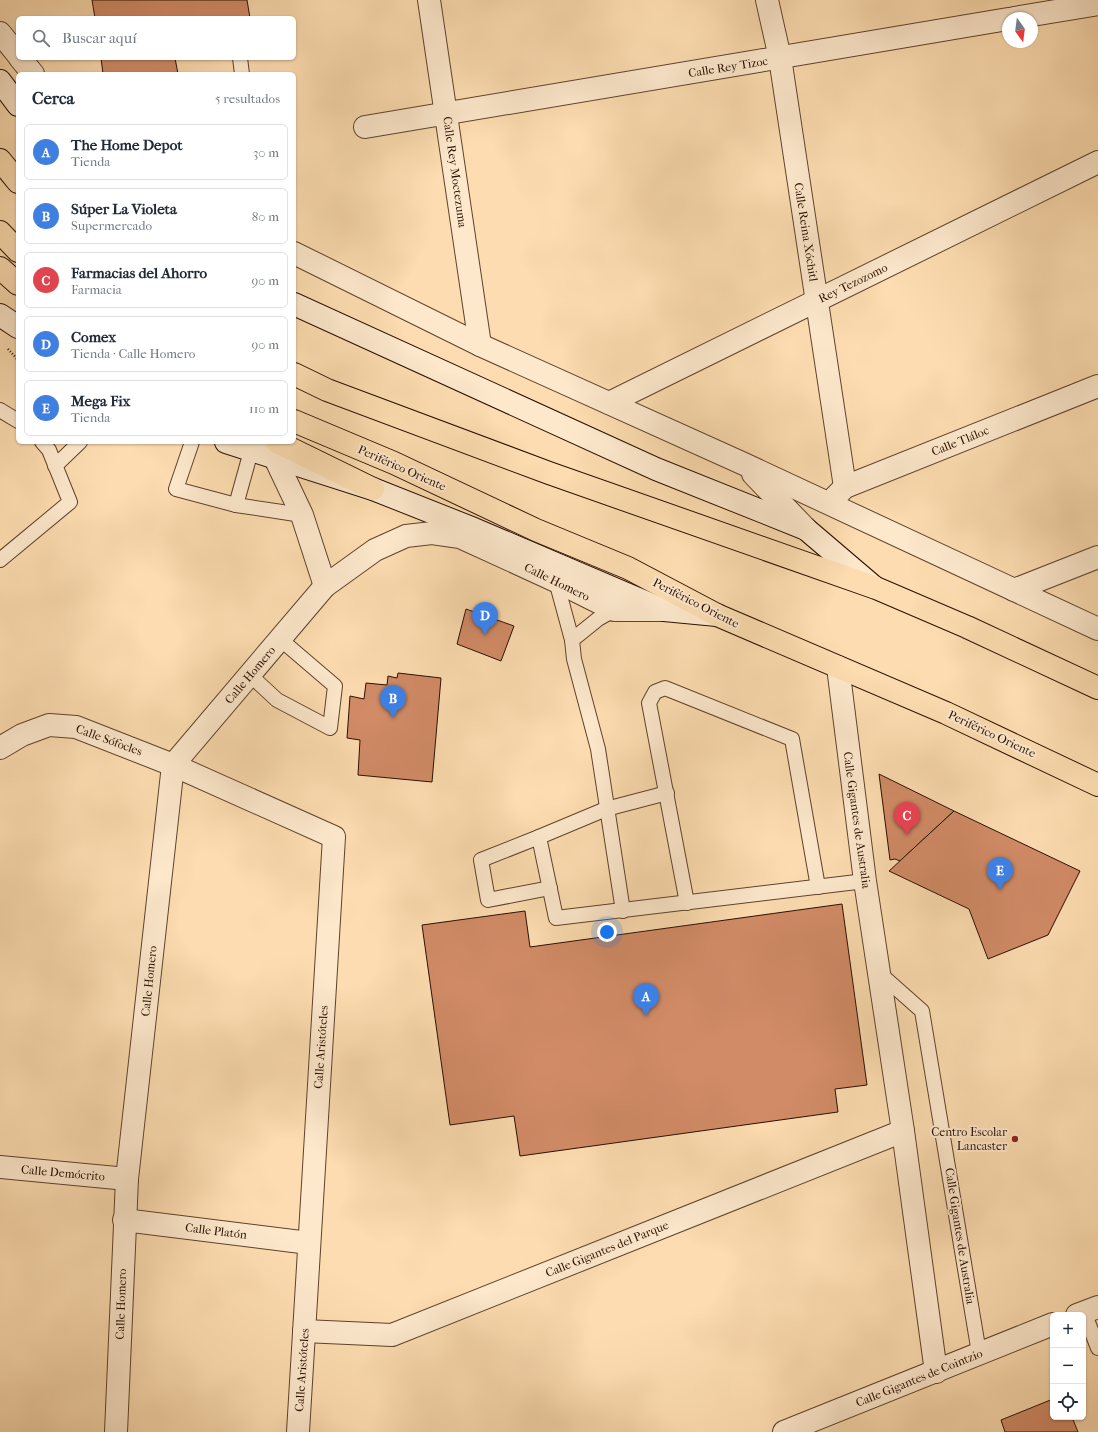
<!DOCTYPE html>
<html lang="es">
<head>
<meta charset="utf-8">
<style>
  body { margin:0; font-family:"IM FELL French Canon",serif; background:#f6f6f7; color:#1f2937 }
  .controls { position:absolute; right:12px; bottom:12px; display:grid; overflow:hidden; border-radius:6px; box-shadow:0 1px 3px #0004 }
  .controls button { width:36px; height:36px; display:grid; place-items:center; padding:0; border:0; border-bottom:1px solid #e0e1e3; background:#fff; color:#1f2937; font:20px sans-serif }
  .compass { position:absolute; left:1002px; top:12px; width:36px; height:36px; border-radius:50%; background:#fff; box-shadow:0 1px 3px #0004; rotate:166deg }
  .you { position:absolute; left:607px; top:932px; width:14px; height:14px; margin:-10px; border:3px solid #fff; border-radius:50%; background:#1a73e8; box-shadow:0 0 0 6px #1a73e833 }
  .badge { display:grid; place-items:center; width:26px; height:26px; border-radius:50%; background:#0b8043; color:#fff; font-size:13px; font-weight:700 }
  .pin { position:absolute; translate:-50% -33px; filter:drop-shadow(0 1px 2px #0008) }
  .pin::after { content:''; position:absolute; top:21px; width:14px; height:12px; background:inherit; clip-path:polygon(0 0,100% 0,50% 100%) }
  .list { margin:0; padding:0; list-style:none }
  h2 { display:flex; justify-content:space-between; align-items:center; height:52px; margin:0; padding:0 16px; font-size:17px }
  h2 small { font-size:13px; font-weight:400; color:#747a83 }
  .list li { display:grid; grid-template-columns:26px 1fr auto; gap:12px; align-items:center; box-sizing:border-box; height:56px; margin:0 8px 8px; padding:0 8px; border:1px solid #e0e1e3; border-radius:6px }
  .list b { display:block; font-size:15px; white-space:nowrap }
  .list p { margin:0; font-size:13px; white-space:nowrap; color:#747a83 }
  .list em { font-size:13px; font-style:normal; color:#747a83 }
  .icon { flex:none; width:22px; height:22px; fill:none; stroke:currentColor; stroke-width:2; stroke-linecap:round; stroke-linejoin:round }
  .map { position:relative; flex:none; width:1098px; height:1432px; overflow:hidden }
  .search { position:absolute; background:#fff; box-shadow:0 1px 3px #0004; left:16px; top:16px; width:280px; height:44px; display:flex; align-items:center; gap:10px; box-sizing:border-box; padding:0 14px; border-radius:6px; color:#747a83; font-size:15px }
  .panel { position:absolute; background:#fff; box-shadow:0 1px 3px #0004; left:16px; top:72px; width:280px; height:372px; border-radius:6px }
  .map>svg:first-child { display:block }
  .building { fill:#d18b67; stroke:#290f00 }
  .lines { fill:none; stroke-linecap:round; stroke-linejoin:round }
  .service-casing { stroke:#5e422c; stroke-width:16 }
  .minor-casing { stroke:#5e422c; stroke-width:24 }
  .tertiary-casing { stroke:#5e422c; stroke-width:24 }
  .secondary-casing { stroke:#290f00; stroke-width:24 }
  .primary-casing { stroke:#290f00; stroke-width:24 }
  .trunk-casing { stroke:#290f00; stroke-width:24 }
  .path { stroke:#290f00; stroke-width:2.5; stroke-dasharray:1 2; stroke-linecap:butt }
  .service { stroke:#fde8cc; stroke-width:14 }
  .minor { stroke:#fde8cc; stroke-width:22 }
  .tertiary { stroke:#fde8cc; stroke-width:22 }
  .secondary { stroke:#fde8cc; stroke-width:22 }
  .primary { stroke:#fcdcb0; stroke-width:22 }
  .trunk { stroke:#fcdcb0; stroke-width:22 }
  .poi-dot { fill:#8f2418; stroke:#fde8cc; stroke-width:1.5 }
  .labels { text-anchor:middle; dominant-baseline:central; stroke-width:4; stroke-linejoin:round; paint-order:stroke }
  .street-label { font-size:12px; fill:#290f00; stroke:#fde8cc }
  .poi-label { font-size:12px; fill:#290f00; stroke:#fde8cc; text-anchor:end }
</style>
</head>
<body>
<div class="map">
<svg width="1098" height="1432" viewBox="0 0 1098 1432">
  <rect width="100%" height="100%" fill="#fcdcb0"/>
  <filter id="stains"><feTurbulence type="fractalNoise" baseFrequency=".005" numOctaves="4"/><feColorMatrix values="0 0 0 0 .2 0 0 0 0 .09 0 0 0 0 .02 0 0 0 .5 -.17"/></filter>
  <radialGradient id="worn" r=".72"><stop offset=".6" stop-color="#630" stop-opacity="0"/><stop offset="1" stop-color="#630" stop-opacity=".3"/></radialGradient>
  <g class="building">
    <path d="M 92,0 L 247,0 L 250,18 L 95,18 Z"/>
    <path d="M 101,58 L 175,58 L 178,74 L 103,74 Z"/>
    <path d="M 466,609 L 514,626 L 501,661 L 457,644 Z"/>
    <path d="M 398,673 L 441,678 L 432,782 L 358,775 L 360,740 L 347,738 L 350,696 L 364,699 L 366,683 L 387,685 L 388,676 L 397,678 Z"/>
    <path d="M 879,774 L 954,811 L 900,861 L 895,859 L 890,860 Z"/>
    <path d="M 954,811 L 1080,871 L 1048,935 L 988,959 L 969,909 L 889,871 Z"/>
    <path d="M 842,904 L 867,1085 L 835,1089 L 838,1112 L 520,1156 L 514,1116 L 450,1125 L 422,925 L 525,911 L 530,947 Z"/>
    <path d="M 1053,1399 L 1053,1417 L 1072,1417 L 1078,1432 L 1005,1432 L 1001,1420 Z"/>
  </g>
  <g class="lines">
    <g class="service-casing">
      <g id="service">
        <path d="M 240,58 L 242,74"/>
        <path d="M 0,410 L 18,421"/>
        <path d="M 192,442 L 176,489 L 236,505 L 302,515"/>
        <path d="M 55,466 L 80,442"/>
        <path d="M 236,505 L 251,451"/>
        <path d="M 0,560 L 70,502 L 49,450 L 42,442"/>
        <path d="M 556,581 L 572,640 L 574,659 L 598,749 L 623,911"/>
        <path d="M 572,640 L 598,619 L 614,610"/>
        <path d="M 250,675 L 277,700 L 330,728 L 335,686 L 280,639"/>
        <path d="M 667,793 L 606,809 L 539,837 L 556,918 L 865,881"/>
        <path d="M 539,837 L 481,860 L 488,900 L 550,888"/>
        <path d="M 687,903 L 649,703 L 655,692 L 665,688 L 792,739 L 818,887"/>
        <path d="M 878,972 L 922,1011 L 979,1353"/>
        <path d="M 1084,1312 L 1098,1348"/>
      </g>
    </g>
    <g class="minor-casing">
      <g id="minor">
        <path d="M 429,0 L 480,345"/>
        <path d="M 767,0 L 780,58 L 845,487"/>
        <path d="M 1014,18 L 1098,4"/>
        <path d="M 365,127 L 1008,19"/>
        <path d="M 609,403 L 1098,162"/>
        <path d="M 835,497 L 845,487 L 1098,386"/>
        <path d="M 1014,590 L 1098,557"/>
        <path d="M 838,667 L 865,881 L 903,1131 L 936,1372"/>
        <path d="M 0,748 L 22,735 L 49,725 L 76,727 L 173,765 L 334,837 L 298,1432"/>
        <path d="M 0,1167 L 127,1179"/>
        <path d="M 124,1220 L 309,1243"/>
        <path d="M 1077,1315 L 1098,1307"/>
        <path d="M 304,1331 L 392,1335 L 903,1131"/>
        <path d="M 784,1432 L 1053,1324"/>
      </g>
    </g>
    <g class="tertiary-casing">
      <g id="tertiary">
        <path d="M 0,33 L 18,55"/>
        <path d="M 20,58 L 33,74"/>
        <path d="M 294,253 L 480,345 L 744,464 L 1098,629"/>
        <path d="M 275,458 L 302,515 L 325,586"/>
        <path d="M 753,474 L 806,529"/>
        <path d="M 116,1432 L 127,1179 L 173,765 L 325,586 L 375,550 L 406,536 L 432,533 L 460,537 L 556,581 L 614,610 L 664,610"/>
      </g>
    </g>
    <g class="secondary-casing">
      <g id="secondary">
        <path d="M 0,81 L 18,105"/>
        <path d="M 294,304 L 656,469 L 806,529 L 874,587"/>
        <path d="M 0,315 L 18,327"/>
        <path d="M 226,442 L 373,489 L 474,529 L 664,610 L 717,615"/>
      </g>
    </g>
    <g class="primary-casing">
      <g id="primary">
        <path d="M 0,268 L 18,284"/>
        <path d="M 277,442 L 373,489"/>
      </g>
    </g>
    <g class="trunk-casing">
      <g id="trunk">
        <path d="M 0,160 L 18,182"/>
        <path d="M 0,232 L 18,251"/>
        <path d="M 294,374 L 327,390 L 549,473 L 876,588 L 967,627 L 1098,688"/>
        <path d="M 294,421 L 394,463 L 536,530 L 628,568 L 717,615 L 946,713 L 1098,785"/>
      </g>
    </g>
    <path class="path" d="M 8,349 L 18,360"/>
    <use href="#service" class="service"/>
    <use href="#minor" class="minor"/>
    <use href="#tertiary" class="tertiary"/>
    <use href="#secondary" class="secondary"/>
    <use href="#primary" class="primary"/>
    <use href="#trunk" class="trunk"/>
  </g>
  <circle class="poi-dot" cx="1015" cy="1139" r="4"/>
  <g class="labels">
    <g class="street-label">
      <text transform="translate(728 67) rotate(-9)">Calle Rey Tizoc</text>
      <text transform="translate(455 172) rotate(82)">Calle Rey Moctezuma</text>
      <text transform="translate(806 232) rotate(81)">Calle Reina Xóchitl</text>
      <text transform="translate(853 283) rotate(-26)">Rey Tezozomo</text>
      <text transform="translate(960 441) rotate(-22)">Calle Tláloc</text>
      <text transform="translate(402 468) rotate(24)">Periférico Oriente</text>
      <text transform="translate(557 582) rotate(26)">Calle Homero</text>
      <text transform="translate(696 603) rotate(27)">Periférico Oriente</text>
      <text transform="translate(250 675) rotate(-50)">Calle Homero</text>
      <text transform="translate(992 734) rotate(25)">Periférico Oriente</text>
      <text transform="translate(109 740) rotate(20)">Calle Sófocles</text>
      <text transform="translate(857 820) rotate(82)">Calle Gigantes de Australia</text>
      <text transform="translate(149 981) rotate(-84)">Calle Homero</text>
      <text transform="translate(321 1047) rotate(-86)">Calle Aristóteles</text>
      <text transform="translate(63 1173) rotate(5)">Calle Demócrito</text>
      <text transform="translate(216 1231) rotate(7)">Calle Platón</text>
      <text transform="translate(960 1236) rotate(81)">Calle Gigantes de Australia</text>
      <text transform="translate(607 1249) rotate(-22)">Calle Gigantes del Parque</text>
      <text transform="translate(121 1304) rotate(-88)">Calle Homero</text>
      <text transform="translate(302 1370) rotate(-86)">Calle Aristóteles</text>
      <text transform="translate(919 1378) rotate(-22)">Calle Gigantes de Cointzio</text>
    </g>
    <g class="poi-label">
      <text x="1007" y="1132">Centro Escolar<tspan x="1007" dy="14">Lancaster</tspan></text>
    </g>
  </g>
  <rect width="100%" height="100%" filter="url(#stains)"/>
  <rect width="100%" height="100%" fill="url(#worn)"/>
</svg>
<div class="controls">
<button>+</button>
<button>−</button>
<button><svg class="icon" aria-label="locate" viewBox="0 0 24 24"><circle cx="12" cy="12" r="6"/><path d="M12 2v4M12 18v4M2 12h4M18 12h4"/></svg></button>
</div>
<svg class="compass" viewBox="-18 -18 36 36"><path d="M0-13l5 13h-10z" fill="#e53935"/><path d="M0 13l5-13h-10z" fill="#747a83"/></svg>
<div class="you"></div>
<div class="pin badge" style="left:646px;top:1016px;background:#3f7fe0">A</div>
<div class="pin badge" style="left:393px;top:718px;background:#3f7fe0">B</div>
<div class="pin badge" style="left:907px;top:835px;background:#e0444e">C</div>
<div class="pin badge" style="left:485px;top:635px;background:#3f7fe0">D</div>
<div class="pin badge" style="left:1000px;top:890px;background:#3f7fe0">E</div>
<div class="search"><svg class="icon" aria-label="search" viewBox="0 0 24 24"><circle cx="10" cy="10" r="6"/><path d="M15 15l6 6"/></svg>Buscar aquí</div>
<section class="panel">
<h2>Cerca<small>5 resultados</small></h2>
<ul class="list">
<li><span class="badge" style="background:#3f7fe0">A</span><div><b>The Home Depot</b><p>Tienda</p></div><em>30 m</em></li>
<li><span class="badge" style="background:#3f7fe0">B</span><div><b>Súper La Violeta</b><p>Supermercado</p></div><em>80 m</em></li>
<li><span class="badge" style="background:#e0444e">C</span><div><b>Farmacias del Ahorro</b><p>Farmacia</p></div><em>90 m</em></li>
<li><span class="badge" style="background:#3f7fe0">D</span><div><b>Comex</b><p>Tienda · Calle Homero</p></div><em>90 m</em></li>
<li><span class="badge" style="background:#3f7fe0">E</span><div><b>Mega Fix</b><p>Tienda</p></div><em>110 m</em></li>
</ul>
</section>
</div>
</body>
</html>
